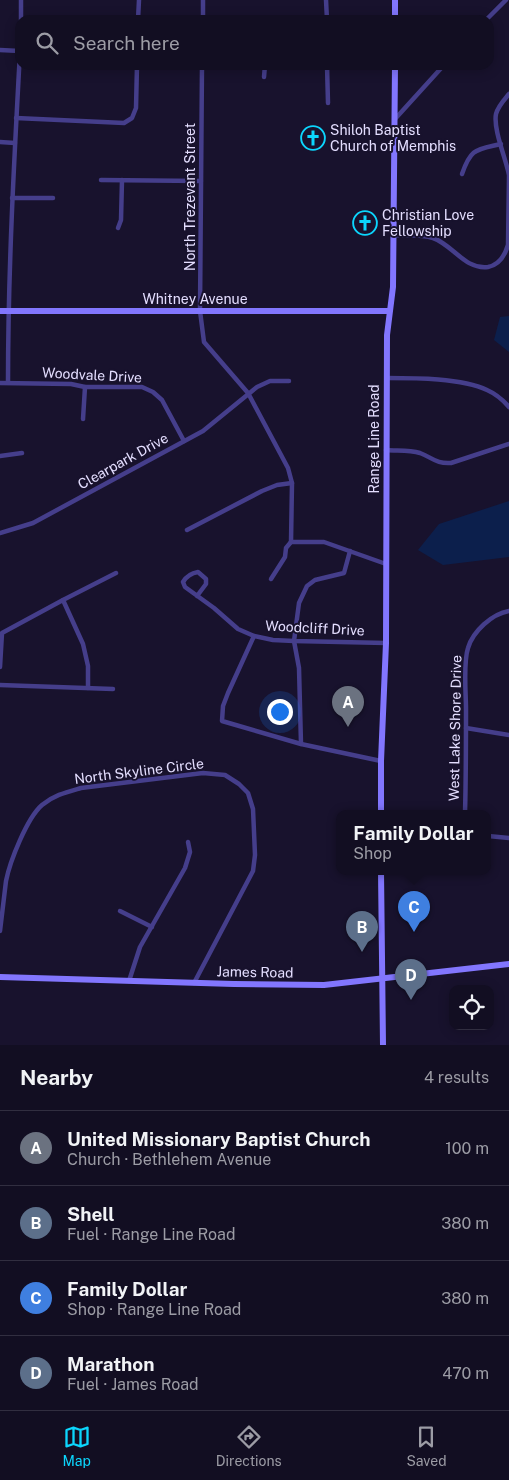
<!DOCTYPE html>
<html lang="en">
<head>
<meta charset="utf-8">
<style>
  body { margin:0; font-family:"Public Sans",sans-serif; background:#1f1c2f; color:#f1f3f6 }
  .controls { position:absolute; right:15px; bottom:15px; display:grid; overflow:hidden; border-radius:10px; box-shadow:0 2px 12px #0003 }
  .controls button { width:45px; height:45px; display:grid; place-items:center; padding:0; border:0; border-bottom:1px solid #312e40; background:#120e22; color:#f1f3f6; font:25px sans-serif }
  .you { position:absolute; left:279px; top:711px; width:18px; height:18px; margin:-12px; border:4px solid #fff; border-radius:50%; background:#1a73e8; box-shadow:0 0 0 8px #1a73e833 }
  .badge { display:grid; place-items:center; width:32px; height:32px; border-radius:50%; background:#0cd6fd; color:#fff; font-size:16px; font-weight:700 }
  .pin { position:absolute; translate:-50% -41px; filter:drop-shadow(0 1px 2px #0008) }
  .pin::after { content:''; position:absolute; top:26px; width:18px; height:15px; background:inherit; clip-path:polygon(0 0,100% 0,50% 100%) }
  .popup { position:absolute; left:336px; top:810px; width:155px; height:65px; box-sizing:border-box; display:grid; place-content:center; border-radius:10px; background:#120e22; filter:drop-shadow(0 1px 4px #0005); font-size:16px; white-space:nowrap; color:#9c9ca5 }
  .popup b { font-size:19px; color:#f1f3f6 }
  .popup::after { content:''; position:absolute; left:50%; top:100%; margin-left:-10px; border:10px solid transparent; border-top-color:#120e22 }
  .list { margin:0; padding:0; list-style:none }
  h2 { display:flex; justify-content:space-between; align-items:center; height:65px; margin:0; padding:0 20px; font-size:21px }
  h2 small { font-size:16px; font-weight:400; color:#9c9ca5 }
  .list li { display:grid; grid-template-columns:32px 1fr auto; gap:15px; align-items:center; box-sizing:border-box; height:75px; padding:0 20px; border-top:1px solid #312e40 }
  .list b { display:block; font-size:19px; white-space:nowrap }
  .list p { margin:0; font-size:16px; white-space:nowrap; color:#9c9ca5 }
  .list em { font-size:16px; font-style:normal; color:#9c9ca5 }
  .icon { flex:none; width:28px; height:28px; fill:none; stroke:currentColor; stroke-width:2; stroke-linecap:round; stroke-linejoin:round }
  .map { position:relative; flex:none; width:509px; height:1045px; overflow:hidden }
  .search { position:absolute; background:#120e22; box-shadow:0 2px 12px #0003; left:15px; right:15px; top:15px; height:55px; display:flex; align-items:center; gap:12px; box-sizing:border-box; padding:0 18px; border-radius:15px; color:#9c9ca5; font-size:19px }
  .sheet { height:365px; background:#120e22 }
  nav { display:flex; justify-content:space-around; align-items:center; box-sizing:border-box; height:70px; border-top:1px solid #312e40; background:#120e22; font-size:14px; color:#9c9ca5 }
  nav a { display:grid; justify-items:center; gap:2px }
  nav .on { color:#0cd6fd }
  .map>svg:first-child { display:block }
  .water { fill:#0c1f4c }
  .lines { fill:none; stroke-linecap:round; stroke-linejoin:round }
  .minor { stroke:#453e8b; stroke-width:4.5 }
  .secondary { stroke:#8276fe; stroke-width:6 }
  .labels { text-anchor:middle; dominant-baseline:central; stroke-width:4; stroke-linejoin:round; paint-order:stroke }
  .poi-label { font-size:14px; fill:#e4deff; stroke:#18122d; text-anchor:start }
  .street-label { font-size:14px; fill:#e4deff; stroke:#18122d }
</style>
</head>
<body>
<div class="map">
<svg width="509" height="1045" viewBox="0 0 509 1045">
  <rect width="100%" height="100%" fill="#18122d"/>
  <g class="water">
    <path d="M 509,316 L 509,352 L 494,340 L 500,317 Z"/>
    <path d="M 509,501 L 509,557 L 443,565 L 418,550 L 439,524 Z"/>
  </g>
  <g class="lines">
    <g class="minor">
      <path d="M 326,0 L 327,20"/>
      <path d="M 21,20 L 21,0"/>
      <path d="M 138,20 L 139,0"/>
      <path d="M 203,20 L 203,0"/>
      <path d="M 486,20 L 506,0"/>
      <path d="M 0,50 L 20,51"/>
      <path d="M 202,65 L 200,311 L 204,342 L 248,393 L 288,468 L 292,483 L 291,542"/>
      <path d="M 327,65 L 328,103"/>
      <path d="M 264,77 L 265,65"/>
      <path d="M 16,118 L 124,123 L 132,118 L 136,108 L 137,65"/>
      <path d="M 395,119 L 444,65"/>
      <path d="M 0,142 L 15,143"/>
      <path d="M 462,174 C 471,148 476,150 501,144"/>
      <path d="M 101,180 L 201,181"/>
      <path d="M 12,198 L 53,198"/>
      <path d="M 118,228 L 121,220 L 122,180"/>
      <path d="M 394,235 C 406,236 421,234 433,238 C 453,245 465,270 488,267 C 499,265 505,255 508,245 L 509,175 C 506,159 493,129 496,114 C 498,106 504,100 509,94"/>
      <path d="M 387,378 C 415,378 462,378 487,390 C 496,394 503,400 509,407"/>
      <path d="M 8,382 C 8,272 14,162 20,52"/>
      <path d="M 0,383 L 71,384 L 85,387 L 142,387 L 153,392 L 162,400 L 184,441"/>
      <path d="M 83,419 L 85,387"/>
      <path d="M 386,450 C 397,451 409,450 420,453 C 433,458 436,464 451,463 L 509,444"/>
      <path d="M 0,456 L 22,453"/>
      <path d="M 187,530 L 262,491 L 277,485 L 292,483"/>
      <path d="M 0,533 L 33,523 L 203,431 L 257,387 L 270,381 L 289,381"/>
      <path d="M 291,542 L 324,542 L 386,564"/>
      <path d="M 271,579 L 285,557 L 286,548 L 291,542"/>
      <path d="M 197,596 L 206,584 L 206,579 L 198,572 C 192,573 186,577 183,582 L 185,587 L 214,608 L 238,629 L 254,636 L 273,640 L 294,641 L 386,643"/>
      <path d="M 63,600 L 83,644 L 88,666 L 88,688"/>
      <path d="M 254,636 L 228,693 L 223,706 L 222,721 L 301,744 L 381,761"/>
      <path d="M 0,667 L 2,633 L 63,600 L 116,573"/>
      <path d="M 0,685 L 113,689"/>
      <path d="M 466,728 L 509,735"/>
      <path d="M 301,744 L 299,668 L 294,641 L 299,603 L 307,586 L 315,580 L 344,573 L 350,551"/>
      <path d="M 465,813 C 466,779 466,744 466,709 C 466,693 463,663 468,648 C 473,631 492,614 509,611"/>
      <path d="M 488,836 L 509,838"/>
      <path d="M 120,911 L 152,927"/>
      <path d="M 0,931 C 2,914 4,897 6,881 C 10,861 27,818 42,805 C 54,795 67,792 81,788 L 203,773 L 225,775 L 239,784 L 248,793 L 253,809 L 255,855 L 253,871 L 194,983"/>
      <path d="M 129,981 L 140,947 L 185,868 L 190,852 L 188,842"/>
    </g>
    <g class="secondary">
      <path d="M 395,20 L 395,0"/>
      <path d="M 0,311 L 389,311"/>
      <path d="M 381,813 L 381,761 L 386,643 L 387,335 L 393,287 L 395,65"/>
      <path d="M 381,871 L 383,1045"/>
      <path d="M 0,977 L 234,984 L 324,985 L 509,964"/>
    </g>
  </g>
  <defs>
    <g id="church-ring" transform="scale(1.25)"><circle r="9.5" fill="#18122d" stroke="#0cd6fd" stroke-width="1.5"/><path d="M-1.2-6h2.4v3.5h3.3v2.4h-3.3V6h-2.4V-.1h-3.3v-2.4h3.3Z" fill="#0cd6fd"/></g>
  </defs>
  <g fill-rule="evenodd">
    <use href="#church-ring" x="313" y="138"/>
    <use href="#church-ring" x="365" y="223"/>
  </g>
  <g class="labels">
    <g class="poi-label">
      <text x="330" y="130">Shiloh Baptist<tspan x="330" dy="16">Church of Memphis</tspan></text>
      <text x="382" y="215">Christian Love<tspan x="382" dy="16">Fellowship</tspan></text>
    </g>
    <g class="street-label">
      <text transform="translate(190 197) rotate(-90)">North Trezevant Street</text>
      <text x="195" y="299">Whitney Avenue</text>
      <text transform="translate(92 375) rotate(3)">Woodvale Drive</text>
      <text transform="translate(374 439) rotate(-90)">Range Line Road</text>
      <text transform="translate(123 461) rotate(-29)">Clearpark Drive</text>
      <text transform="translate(315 628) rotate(3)">Woodcliff Drive</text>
      <text transform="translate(455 728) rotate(-89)">West Lake Shore Drive</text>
      <text transform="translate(139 771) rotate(-7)">North Skyline Circle</text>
      <text transform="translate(255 972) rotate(1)">James Road</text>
    </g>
  </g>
</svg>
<div class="controls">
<button><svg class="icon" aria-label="locate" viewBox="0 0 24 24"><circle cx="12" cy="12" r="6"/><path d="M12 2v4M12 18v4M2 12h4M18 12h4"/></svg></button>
</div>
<div class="you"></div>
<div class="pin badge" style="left:348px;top:727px;background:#6b7280">A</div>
<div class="pin badge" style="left:362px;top:952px;background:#5c6f8a">B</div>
<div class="pin badge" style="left:414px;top:932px;background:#3f7fe0">C</div>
<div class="popup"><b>Family Dollar</b>Shop</div>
<div class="pin badge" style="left:411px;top:1000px;background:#5c6f8a">D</div>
<div class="search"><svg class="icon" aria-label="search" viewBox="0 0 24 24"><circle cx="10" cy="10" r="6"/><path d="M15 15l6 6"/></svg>Search here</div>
</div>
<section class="sheet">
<h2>Nearby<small>4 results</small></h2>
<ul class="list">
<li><span class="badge" style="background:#6b7280">A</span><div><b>United Missionary Baptist Church</b><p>Church · Bethlehem Avenue</p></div><em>100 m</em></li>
<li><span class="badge" style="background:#5c6f8a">B</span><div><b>Shell</b><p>Fuel · Range Line Road</p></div><em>380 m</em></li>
<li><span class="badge" style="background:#3f7fe0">C</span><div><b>Family Dollar</b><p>Shop · Range Line Road</p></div><em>380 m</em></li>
<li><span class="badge" style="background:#5c6f8a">D</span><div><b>Marathon</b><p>Fuel · James Road</p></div><em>470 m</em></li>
</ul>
</section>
<nav>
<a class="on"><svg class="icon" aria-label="map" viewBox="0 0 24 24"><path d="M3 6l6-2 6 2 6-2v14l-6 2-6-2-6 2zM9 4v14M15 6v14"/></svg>Map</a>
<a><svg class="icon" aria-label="directions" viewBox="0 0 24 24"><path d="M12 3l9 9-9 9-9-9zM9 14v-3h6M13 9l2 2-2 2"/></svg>Directions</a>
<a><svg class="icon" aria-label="saved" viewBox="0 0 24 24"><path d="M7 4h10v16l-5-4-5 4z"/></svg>Saved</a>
</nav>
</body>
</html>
